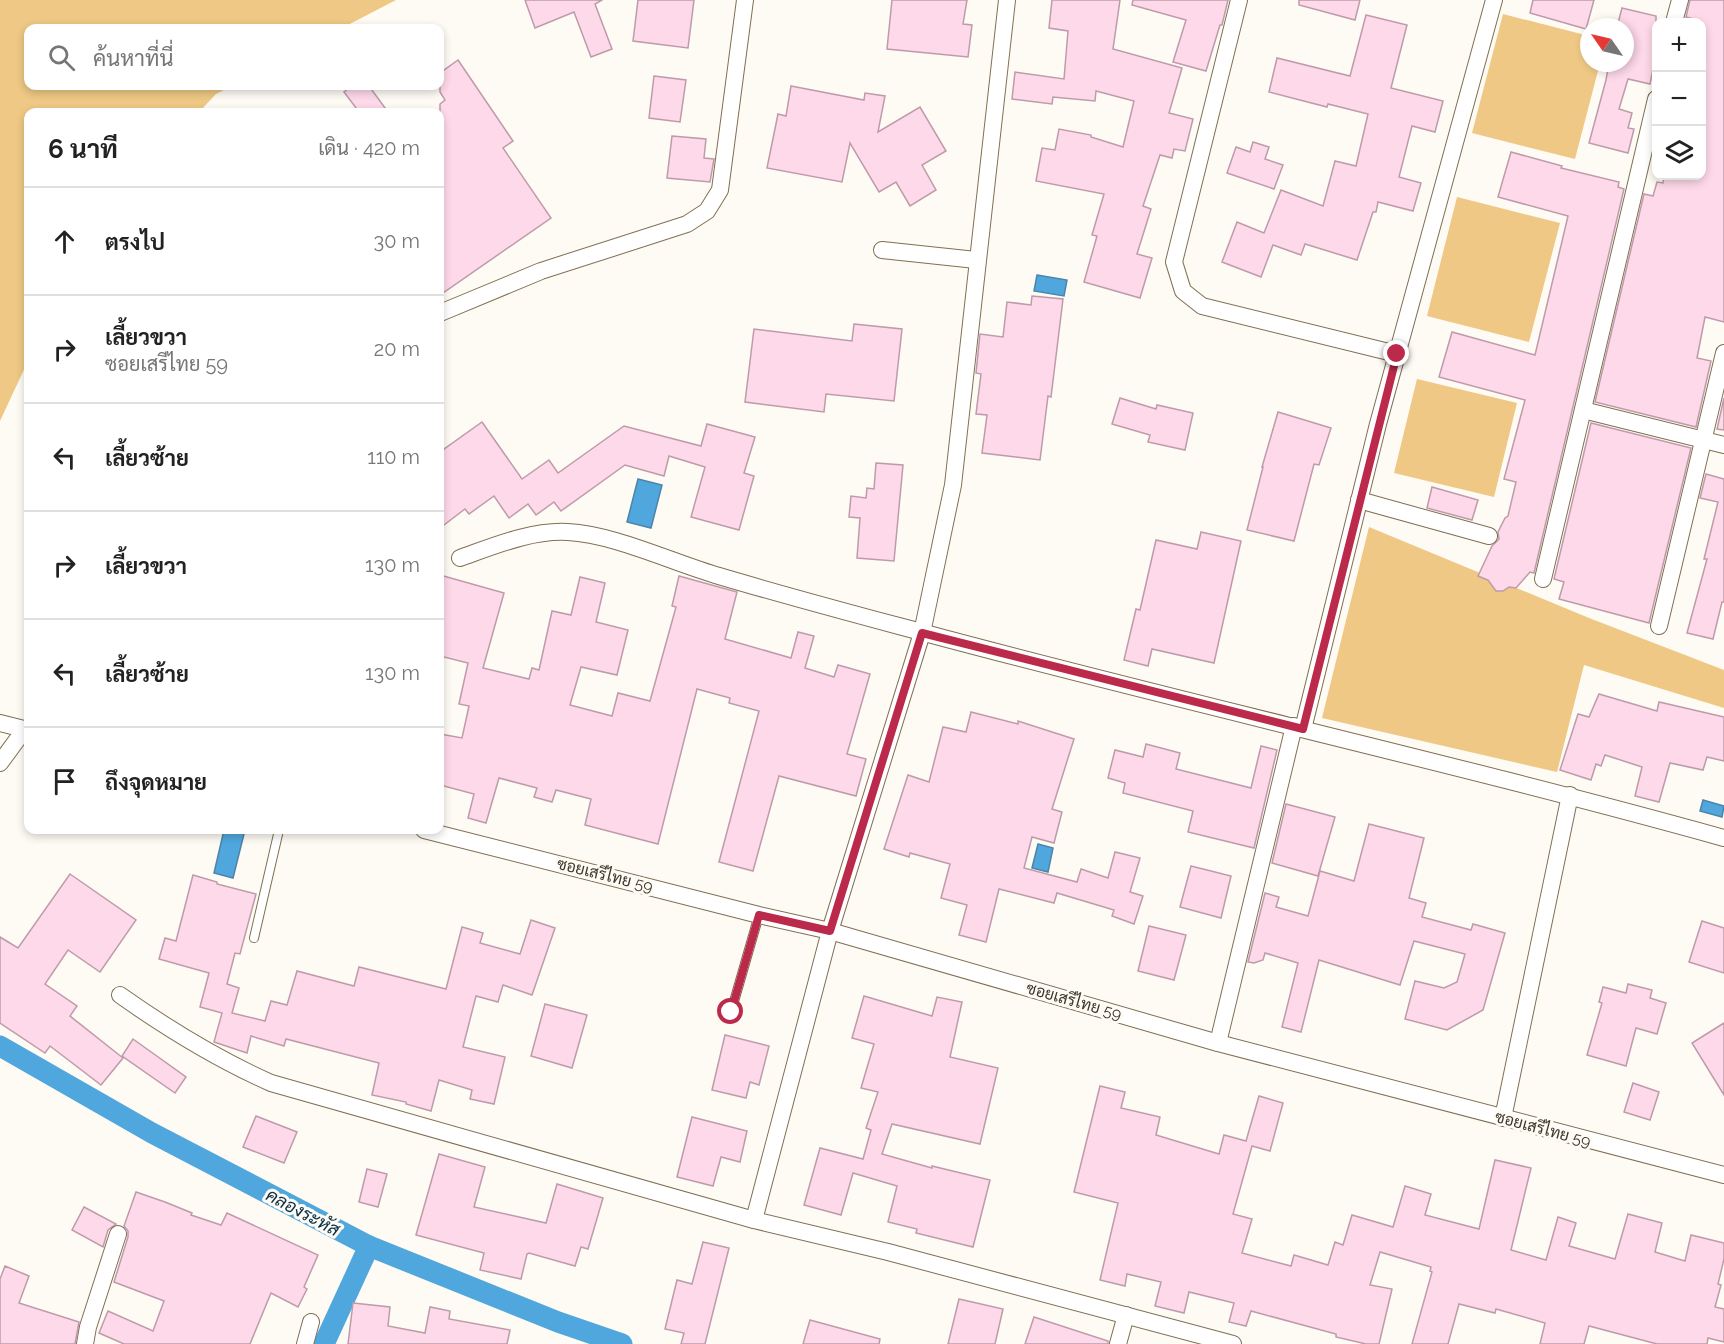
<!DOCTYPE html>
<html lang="th">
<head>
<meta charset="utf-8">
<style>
  body { margin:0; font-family:Raleway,Sarabun,sans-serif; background:#f2f2f2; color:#222 }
  .controls { position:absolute; right:18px; top:18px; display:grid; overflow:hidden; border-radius:12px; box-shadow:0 3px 9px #0003 }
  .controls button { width:54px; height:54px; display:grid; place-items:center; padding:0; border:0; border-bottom:2px solid #e0e0e0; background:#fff; color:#222; font:30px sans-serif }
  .compass { position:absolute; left:1580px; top:18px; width:54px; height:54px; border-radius:50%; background:#fff; box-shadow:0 3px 9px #0003; rotate:304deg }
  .stop { position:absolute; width:18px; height:18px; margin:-14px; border:4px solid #bb2a4a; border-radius:50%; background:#fff }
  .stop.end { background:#bb2a4a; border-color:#fff; box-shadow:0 2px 6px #0008 }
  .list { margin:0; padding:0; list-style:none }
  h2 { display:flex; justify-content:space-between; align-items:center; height:78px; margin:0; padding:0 24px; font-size:26px }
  h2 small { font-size:20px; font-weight:400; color:#767676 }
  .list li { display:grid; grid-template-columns:39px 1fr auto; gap:18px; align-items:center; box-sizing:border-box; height:108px; padding:0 24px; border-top:2px solid #e0e0e0 }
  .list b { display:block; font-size:22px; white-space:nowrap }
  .list p { margin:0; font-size:20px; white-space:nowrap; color:#767676 }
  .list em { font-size:20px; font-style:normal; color:#767676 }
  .icon { flex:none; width:33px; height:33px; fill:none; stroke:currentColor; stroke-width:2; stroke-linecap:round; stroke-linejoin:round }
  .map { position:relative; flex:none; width:1724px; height:1344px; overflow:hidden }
  .search { position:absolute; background:#fff; box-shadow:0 3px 9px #0003; left:24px; top:24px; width:420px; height:66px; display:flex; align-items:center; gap:15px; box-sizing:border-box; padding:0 21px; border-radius:12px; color:#767676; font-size:22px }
  .panel { position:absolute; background:#fff; box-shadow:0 3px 9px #0003; left:24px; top:108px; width:420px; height:726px; border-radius:12px }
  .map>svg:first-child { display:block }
  .green { fill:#eec884 }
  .water { fill:#50a7dd; stroke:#4b85a7; stroke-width:1.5 }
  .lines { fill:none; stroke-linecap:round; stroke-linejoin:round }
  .canal { stroke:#50a7dd; stroke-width:21 }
  .building { fill:#fed9e9; stroke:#be9baa; stroke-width:1.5 }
  .lane-casing { stroke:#807053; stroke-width:10 }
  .street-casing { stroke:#807053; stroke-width:18 }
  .lane { stroke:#fff; stroke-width:8 }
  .street { stroke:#fff; stroke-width:16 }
  .route { stroke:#bb2a4a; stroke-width:8 }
  .labels { text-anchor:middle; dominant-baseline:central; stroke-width:6; stroke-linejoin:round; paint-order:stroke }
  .street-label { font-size:16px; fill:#3e372a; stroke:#fefaf4 }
  .water-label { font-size:18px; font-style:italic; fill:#093046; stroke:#fefaf4 }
</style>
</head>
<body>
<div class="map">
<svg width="1724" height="1344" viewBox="0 0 1724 1344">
  <rect width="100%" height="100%" fill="#fefaf4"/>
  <g class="green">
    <path d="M 0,0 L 396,0 L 342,28 L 28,28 L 28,86 L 232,86 L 216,94 L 199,112 L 28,112 L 28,361 L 0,421 Z"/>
    <path d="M 1503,14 L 1589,36 L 1589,63 L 1600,63 L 1575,159 L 1472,133 Z"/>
    <path d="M 1457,197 L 1560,223 L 1529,342 L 1427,316 Z"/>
    <path d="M 1417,379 L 1517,403 L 1494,497 L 1394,473 Z"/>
    <path d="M 1369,527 L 1589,618 L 1724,670 L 1724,708 L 1584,665 L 1557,772 L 1322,718 Z"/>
  </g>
  <g class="water">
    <path d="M 1037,275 L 1067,280 L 1064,296 L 1034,291 Z"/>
    <path d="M 638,479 L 662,485 L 651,528 L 627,522 Z"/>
    <path d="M 1703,800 L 1724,806 L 1722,817 L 1700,811 Z"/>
    <path d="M 224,830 L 245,830 L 233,878 L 214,873 Z"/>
    <path d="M 1038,844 L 1053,848 L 1048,872 L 1032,868 Z"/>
  </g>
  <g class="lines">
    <g class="canal">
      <path d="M 0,1046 L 152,1133 L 369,1246 L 558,1322 L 622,1344"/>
      <path d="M 324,1344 L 369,1246"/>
    </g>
  </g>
  <g class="building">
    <path d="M 525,0 L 602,0 L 595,4 L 612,49 L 591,57 L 574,12 L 535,28 Z"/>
    <path d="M 638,0 L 694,0 L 688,48 L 633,41 Z"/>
    <path d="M 892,0 L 967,0 L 963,24 L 972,25 L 968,57 L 887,49 Z"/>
    <path d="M 1052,0 L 1120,0 L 1113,49 L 1182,68 L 1169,113 L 1193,119 L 1185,151 L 1174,149 L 1172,158 L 1160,155 L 1143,206 L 1151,209 L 1137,254 L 1152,258 L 1140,298 L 1084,282 L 1097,236 L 1092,235 L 1104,194 L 1036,181 L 1042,148 L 1055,150 L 1059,129 L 1091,135 L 1091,137 L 1123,147 L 1134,101 L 1096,91 L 1095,101 L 1053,97 L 1052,104 L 1012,99 L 1015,72 L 1064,79 L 1068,31 L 1049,28 Z"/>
    <path d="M 1133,0 L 1228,0 L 1222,25 L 1220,25 L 1206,71 L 1173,62 L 1186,20 L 1132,5 Z"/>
    <path d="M 1299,0 L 1360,0 L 1355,20 L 1299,5 Z"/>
    <path d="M 1533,0 L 1594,0 L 1586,29 L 1530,13 Z"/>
    <path d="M 1690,0 L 1724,0 L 1724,322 L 1705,317 L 1697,358 L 1711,361 L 1696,427 L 1595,402 L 1644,194 L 1653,196 L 1657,182 L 1663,183 L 1664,176 L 1701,176 L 1701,21 L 1686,17 Z"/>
    <path d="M 1622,8 L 1656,16 L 1656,55 L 1650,84 L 1628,79 L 1619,109 L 1632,113 L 1628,128 L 1634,129 L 1628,153 L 1589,143 L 1606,80 L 1609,63 L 1625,63 L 1625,27 L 1617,27 Z"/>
    <path d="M 1366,15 L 1407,25 L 1391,88 L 1443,101 L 1435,132 L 1412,126 L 1399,177 L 1421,183 L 1413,211 L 1378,202 L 1376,212 L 1373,212 L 1357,260 L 1305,244 L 1301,255 L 1273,245 L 1261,277 L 1222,262 L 1237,222 L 1264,233 L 1281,190 L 1323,206 L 1335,161 L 1356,166 L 1368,114 L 1328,104 L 1327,107 L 1269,92 L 1277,58 L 1350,76 Z"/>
    <path d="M 458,60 L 513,141 L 503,148 L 551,218 L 440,295 L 440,104 L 445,100 L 440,92 L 440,73 Z"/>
    <path d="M 654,76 L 686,80 L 680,122 L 649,118 Z"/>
    <path d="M 352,86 L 369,86 L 388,112 L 359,112 L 344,92 Z"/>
    <path d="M 791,86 L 864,100 L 865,93 L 885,96 L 878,132 L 920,107 L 946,151 L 922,165 L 936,190 L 910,206 L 896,182 L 879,192 L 850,143 L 842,182 L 767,168 L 778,114 L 786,116 Z"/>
    <path d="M 672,136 L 706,139 L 704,158 L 714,159 L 710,182 L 667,178 Z"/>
    <path d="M 1253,142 L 1269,147 L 1265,159 L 1283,165 L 1274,189 L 1227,173 L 1236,147 L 1250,152 Z"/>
    <path d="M 1511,152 L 1562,166 L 1561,168 L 1619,182 L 1618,187 L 1624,189 L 1534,573 L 1530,572 L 1516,588 L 1509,587 L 1503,591 L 1496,591 L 1488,580 L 1478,576 L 1492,546 L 1499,539 L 1498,532 L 1505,518 L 1508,516 L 1516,482 L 1504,479 L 1525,400 L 1439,377 L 1452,332 L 1535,355 L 1568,216 L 1498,197 Z"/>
    <path d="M 1032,296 L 1063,299 L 1051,397 L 1048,396 L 1040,460 L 982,453 L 987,415 L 976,414 L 981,374 L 976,373 L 980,334 L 1003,337 L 1007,302 L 1031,305 Z"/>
    <path d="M 854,324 L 902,329 L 894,401 L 826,394 L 824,412 L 745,402 L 754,329 L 852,341 Z"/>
    <path d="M 1120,398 L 1156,409 L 1157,405 L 1193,413 L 1185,450 L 1148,442 L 1150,435 L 1112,424 Z"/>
    <path d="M 1724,398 L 1724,430 L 1717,429 Z"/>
    <path d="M 1278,412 L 1331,428 L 1319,465 L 1314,464 L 1294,541 L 1247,530 L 1263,467 L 1262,467 Z"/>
    <path d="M 482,422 L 522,479 L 549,460 L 558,473 L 624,426 L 701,446 L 707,424 L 755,437 L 744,473 L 754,476 L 739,530 L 691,517 L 705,467 L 669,456 L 664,476 L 625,465 L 561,511 L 554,502 L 536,515 L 528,504 L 509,518 L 494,496 L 469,514 L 465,509 L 440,528 L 440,452 Z"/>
    <path d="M 1591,423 L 1691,448 L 1649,623 L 1559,599 L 1564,582 L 1554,579 Z"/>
    <path d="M 876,463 L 903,465 L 894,561 L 857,558 L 860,518 L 849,517 L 851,496 L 866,498 L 867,488 L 874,489 Z"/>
    <path d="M 1706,474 L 1724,479 L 1724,602 L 1722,602 L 1713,639 L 1687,633 L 1707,559 L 1704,559 L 1718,502 L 1700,498 Z"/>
    <path d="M 1432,487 L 1478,500 L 1472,520 L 1427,508 Z"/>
    <path d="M 1201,532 L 1241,541 L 1214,663 L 1152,649 L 1148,666 L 1124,660 L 1136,609 L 1140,610 L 1156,540 L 1197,549 Z"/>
    <path d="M 440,575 L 504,593 L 483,668 L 529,679 L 532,668 L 539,670 L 552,611 L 571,615 L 580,577 L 605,583 L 596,622 L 628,630 L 617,675 L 581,667 L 570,705 L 612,716 L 618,693 L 650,701 L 676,607 L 672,606 L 679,576 L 737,592 L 725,639 L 791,658 L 798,632 L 814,636 L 805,668 L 834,677 L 838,665 L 870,674 L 847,754 L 866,759 L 856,796 L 779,776 L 753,871 L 719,862 L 759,711 L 729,703 L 730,698 L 697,689 L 658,844 L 585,825 L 591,799 L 556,790 L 552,802 L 534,797 L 537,788 L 499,778 L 486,823 L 468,818 L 474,794 L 440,785 L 440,734 L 462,738 L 469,706 L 459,704 L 468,663 L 440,656 Z"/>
    <path d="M 1599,694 L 1657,711 L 1659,702 L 1724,717 L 1724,761 L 1707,757 L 1703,770 L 1670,763 L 1659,802 L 1635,796 L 1642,767 L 1605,755 L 1601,766 L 1596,764 L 1591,780 L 1560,770 L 1578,714 L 1589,717 Z"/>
    <path d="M 971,712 L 1018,724 L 1018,721 L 1074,739 L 1052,809 L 1062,812 L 1054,843 L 1032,837 L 1024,868 L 1077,882 L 1081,869 L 1108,878 L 1115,852 L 1140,858 L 1130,892 L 1143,896 L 1134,924 L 1112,916 L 1114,910 L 1057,893 L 1054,903 L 999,889 L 986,942 L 959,935 L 967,905 L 941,898 L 950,864 L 910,853 L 909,857 L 884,849 L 908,775 L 929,782 L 943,727 L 966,732 Z"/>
    <path d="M 1146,744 L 1180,753 L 1176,769 L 1251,788 L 1261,746 L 1277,750 L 1254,848 L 1188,832 L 1193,811 L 1123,793 L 1125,783 L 1108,778 L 1115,750 L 1143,757 Z"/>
    <path d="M 1286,804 L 1335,817 L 1318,876 L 1272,863 Z"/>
    <path d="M 1369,824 L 1424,838 L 1409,898 L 1426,903 L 1422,917 L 1471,930 L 1473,924 L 1505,933 L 1483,1010 L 1447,1030 L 1405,1019 L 1415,981 L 1444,988 L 1457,982 L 1465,954 L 1414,941 L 1400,985 L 1319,960 L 1301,1032 L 1282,1027 L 1298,963 L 1265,953 L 1263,960 L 1254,963 L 1248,962 L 1265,893 L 1279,897 L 1276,907 L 1308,916 L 1320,871 L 1354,881 Z"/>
    <path d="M 1191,866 L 1231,876 L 1221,918 L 1180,907 Z"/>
    <path d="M 70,874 L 136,920 L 100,972 L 68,950 L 45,984 L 77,1006 L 70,1016 L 123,1058 L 101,1085 L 50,1046 L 45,1053 L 0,1023 L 0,937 L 18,948 Z"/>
    <path d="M 193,875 L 217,882 L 217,884 L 256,894 L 240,954 L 235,953 L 227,984 L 239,988 L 232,1013 L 265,1021 L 271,1001 L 287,1005 L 297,971 L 354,986 L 359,967 L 446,989 L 462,927 L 483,933 L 480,943 L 520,954 L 531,920 L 555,928 L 532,995 L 503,985 L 498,1002 L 476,996 L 463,1047 L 505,1057 L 494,1104 L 470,1099 L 472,1090 L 439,1080 L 431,1111 L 406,1104 L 406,1102 L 372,1095 L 379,1063 L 286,1039 L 284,1046 L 251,1036 L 247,1053 L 214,1042 L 222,1013 L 200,1007 L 209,973 L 159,959 L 165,938 L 176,941 Z"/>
    <path d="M 1702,921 L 1724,928 L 1724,973 L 1689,962 Z"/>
    <path d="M 1149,926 L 1186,935 L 1174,980 L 1138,971 Z"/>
    <path d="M 1628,984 L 1652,990 L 1650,998 L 1666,1003 L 1657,1034 L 1636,1028 L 1626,1066 L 1587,1055 L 1602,1003 L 1599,1002 L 1603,987 L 1626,993 Z"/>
    <path d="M 864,996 L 932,1016 L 937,997 L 962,1002 L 950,1057 L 998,1068 L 980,1144 L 892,1124 L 882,1154 L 932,1168 L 932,1166 L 990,1180 L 973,1247 L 916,1233 L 917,1229 L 888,1222 L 897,1186 L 853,1173 L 841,1215 L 804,1205 L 820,1148 L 863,1159 L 871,1130 L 866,1128 L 878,1092 L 861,1088 L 874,1044 L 852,1038 Z"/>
    <path d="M 545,1004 L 587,1015 L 572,1068 L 531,1056 Z"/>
    <path d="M 1724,1023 L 1724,1095 L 1692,1043 Z"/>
    <path d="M 725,1035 L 769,1046 L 759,1085 L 750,1082 L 746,1098 L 712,1090 Z"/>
    <path d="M 133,1039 L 186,1077 L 175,1093 L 122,1056 Z"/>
    <path d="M 1633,1083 L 1659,1092 L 1650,1120 L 1624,1112 Z"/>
    <path d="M 1100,1086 L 1125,1092 L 1121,1108 L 1160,1117 L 1156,1135 L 1219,1154 L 1224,1135 L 1246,1141 L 1259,1096 L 1283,1103 L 1270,1151 L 1252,1146 L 1233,1214 L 1252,1219 L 1242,1253 L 1291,1266 L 1294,1255 L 1328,1265 L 1335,1242 L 1343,1245 L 1352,1215 L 1393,1227 L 1405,1186 L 1431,1194 L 1425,1215 L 1479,1229 L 1495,1160 L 1531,1168 L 1511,1250 L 1546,1260 L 1558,1217 L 1576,1223 L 1569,1246 L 1615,1259 L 1628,1214 L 1662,1223 L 1655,1252 L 1685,1261 L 1691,1235 L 1724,1243 L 1724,1259 L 1718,1284 L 1721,1285 L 1715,1307 L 1724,1309 L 1724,1342 L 1708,1338 L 1707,1344 L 1657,1344 L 1589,1326 L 1584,1344 L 1540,1344 L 1545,1323 L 1496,1309 L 1495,1313 L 1459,1304 L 1448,1344 L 1412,1344 L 1432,1272 L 1430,1271 L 1431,1267 L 1380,1252 L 1370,1285 L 1392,1289 L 1379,1344 L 1366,1344 L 1336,1337 L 1336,1334 L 1251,1311 L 1246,1326 L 1229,1322 L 1234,1303 L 1189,1292 L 1184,1313 L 1155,1306 L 1161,1282 L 1127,1274 L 1125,1286 L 1100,1280 L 1118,1203 L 1074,1192 Z"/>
    <path d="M 256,1116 L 297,1132 L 284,1163 L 243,1147 Z"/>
    <path d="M 692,1117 L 747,1131 L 740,1162 L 721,1157 L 713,1186 L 677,1177 Z"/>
    <path d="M 439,1154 L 485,1167 L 474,1207 L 546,1223 L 557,1184 L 603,1198 L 588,1249 L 581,1247 L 575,1266 L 529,1253 L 527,1254 L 521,1279 L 480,1270 L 484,1253 L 416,1235 Z"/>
    <path d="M 367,1169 L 387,1174 L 378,1207 L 359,1202 Z"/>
    <path d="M 136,1192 L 165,1202 L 192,1213 L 191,1215 L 221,1225 L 227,1213 L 318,1255 L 304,1287 L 307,1289 L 298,1307 L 271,1293 L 250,1344 L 124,1344 L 99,1333 L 108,1311 L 153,1331 L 164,1301 L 114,1282 L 128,1237 L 128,1231 L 124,1226 Z"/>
    <path d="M 84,1207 L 116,1224 L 108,1230 L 103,1247 L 72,1230 Z"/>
    <path d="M 703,1242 L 729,1248 L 705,1344 L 681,1344 L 684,1333 L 665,1329 L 677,1280 L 692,1284 Z"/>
    <path d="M 5,1266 L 29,1276 L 19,1303 L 79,1322 L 75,1344 L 0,1344 L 0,1279 Z"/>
    <path d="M 959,1299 L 1003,1309 L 995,1344 L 948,1344 Z"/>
    <path d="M 353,1303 L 390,1307 L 388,1326 L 425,1333 L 430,1307 L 450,1311 L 449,1319 L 510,1330 L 507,1344 L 348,1344 Z"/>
    <path d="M 1034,1317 L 1108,1341 L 1108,1344 L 1025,1344 Z"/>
    <path d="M 810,1320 L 880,1339 L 879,1344 L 803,1344 Z"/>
  </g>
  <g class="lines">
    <g class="lane-casing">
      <g id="lane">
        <path d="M 254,938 L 279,830"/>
        <path d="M 731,1012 L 759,915"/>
      </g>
    </g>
    <g class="street-casing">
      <g id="street">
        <path d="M 1239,0 L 1174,262 L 1183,291 L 1202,306 L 1397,354"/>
        <path d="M 1674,22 L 1680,0"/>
        <path d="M 882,250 L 976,260"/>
        <path d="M 440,313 L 541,271 L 687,224 L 707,211 L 720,190 L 745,0"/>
        <path d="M 1583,410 L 1724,445"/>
        <path d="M 1359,500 L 1489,536"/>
        <path d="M 460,558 C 494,546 531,530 568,532 C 613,534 674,563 719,576 C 786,596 854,614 921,632 C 1188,704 1458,764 1724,838"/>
        <path d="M 1543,579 L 1656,99"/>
        <path d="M 1659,626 L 1724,353"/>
        <path d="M 0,723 L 28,730"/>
        <path d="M 1303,729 L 1378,424 L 1494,0"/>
        <path d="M 0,763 L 25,729"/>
        <path d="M 424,830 L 759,915 L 830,931 L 1218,1043 L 1724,1175"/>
        <path d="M 120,995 C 168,1029 217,1059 271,1083 L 754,1220 L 888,1252 L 1233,1344"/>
        <path d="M 1218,1043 L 1294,726"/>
        <path d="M 1503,1118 L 1570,795"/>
        <path d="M 754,1220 L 830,931 L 922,633 L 953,485 L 1007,0"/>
        <path d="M 85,1344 L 88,1327 L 118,1234"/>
        <path d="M 305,1344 L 311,1322"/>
        <path d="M 1118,1344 L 1126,1315"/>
      </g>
    </g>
    <use href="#lane" class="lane"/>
    <use href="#street" class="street"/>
  </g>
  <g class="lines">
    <path class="route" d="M 731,1012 L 759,915 L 830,931 L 922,633 L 1303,729 L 1397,354"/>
  </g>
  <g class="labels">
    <g class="street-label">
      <text transform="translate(605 875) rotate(14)">ซอยเสรีไทย 59</text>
      <text transform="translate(1074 1001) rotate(16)">ซอยเสรีไทย 59</text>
      <text transform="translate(1543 1129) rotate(15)">ซอยเสรีไทย 59</text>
    </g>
    <g class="water-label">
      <text transform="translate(303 1212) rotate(28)">คลองระหัส</text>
    </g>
  </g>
</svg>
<div class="controls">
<button>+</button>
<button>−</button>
<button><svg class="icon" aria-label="layers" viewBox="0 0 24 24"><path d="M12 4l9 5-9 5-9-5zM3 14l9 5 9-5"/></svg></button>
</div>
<svg class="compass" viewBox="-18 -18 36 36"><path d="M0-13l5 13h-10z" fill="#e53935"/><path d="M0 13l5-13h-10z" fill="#767676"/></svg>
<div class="stop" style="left:731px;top:1012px"></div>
<div class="stop end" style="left:1397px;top:354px"></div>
<div class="search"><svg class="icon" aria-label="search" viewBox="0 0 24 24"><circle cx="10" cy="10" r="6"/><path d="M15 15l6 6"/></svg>ค้นหาที่นี่</div>
<section class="panel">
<h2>6 นาที<small>เดิน · 420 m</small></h2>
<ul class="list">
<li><svg class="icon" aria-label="ahead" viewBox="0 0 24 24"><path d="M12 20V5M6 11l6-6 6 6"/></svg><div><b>ตรงไป</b></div><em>30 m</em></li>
<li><svg class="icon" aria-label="right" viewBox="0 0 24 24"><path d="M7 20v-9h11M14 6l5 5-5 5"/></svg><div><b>เลี้ยวขวา</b><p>ซอยเสรีไทย 59</p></div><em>20 m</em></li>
<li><svg class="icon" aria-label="left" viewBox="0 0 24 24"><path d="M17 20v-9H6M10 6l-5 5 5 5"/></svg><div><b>เลี้ยวซ้าย</b></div><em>110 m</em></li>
<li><svg class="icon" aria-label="right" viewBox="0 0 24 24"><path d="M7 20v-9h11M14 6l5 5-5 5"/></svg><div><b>เลี้ยวขวา</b></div><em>130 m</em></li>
<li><svg class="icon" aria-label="left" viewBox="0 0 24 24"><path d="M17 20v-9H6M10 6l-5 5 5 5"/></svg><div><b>เลี้ยวซ้าย</b></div><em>130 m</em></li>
<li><svg class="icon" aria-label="arrive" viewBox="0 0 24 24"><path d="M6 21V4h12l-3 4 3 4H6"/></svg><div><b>ถึงจุดหมาย</b></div></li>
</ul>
</section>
</div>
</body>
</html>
